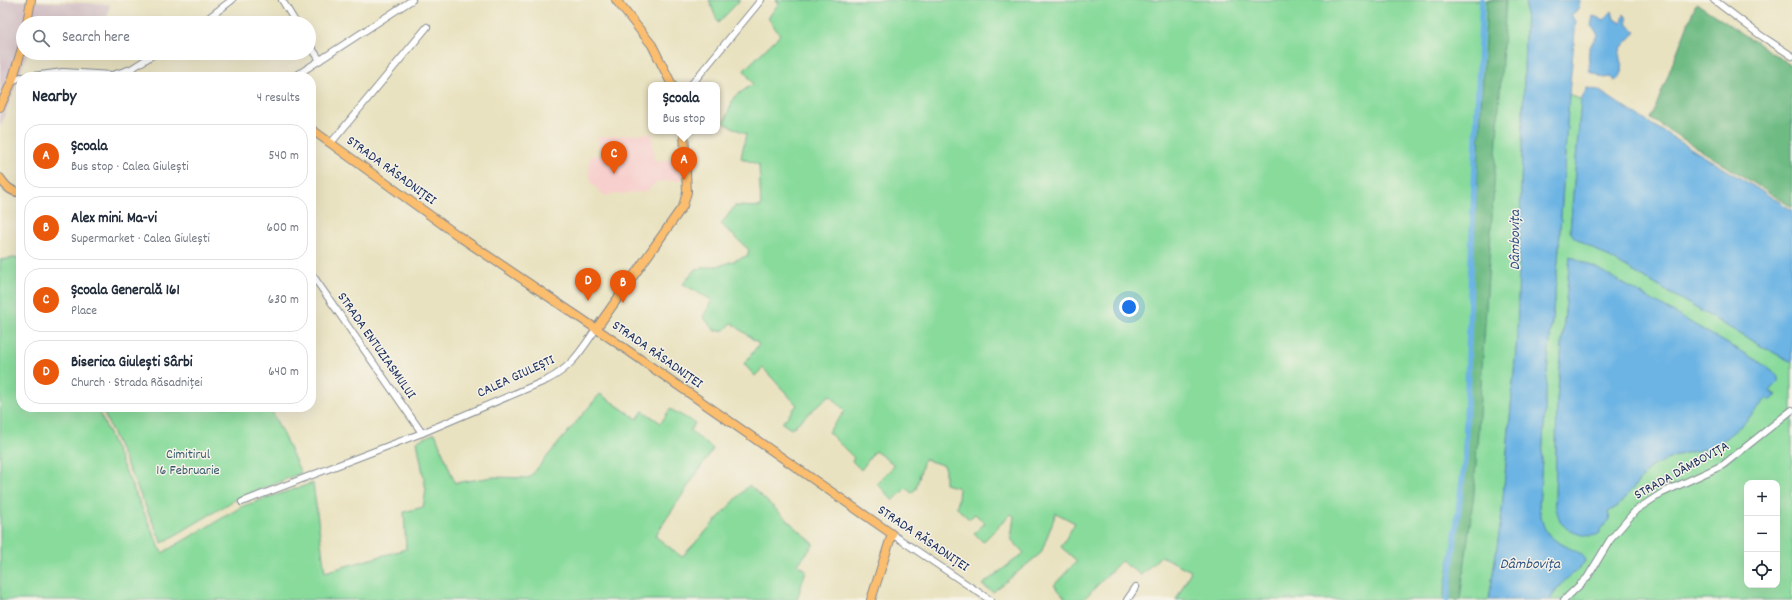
<!DOCTYPE html>
<html lang="en">
<head>
<meta charset="utf-8">
<style>
  body { margin:0; font-family:Dekko,sans-serif; background:#f2f2f3; color:#1f2937 }
  .controls { position:absolute; right:12px; bottom:12px; display:grid; overflow:hidden; border-radius:8px; box-shadow:0 4px 16px #0002 }
  .controls button { width:36px; height:36px; display:grid; place-items:center; padding:0; border:0; border-bottom:1px solid #e0e1e3; background:#fff; color:#1f2937; font:20px sans-serif }
  .you { position:absolute; left:1129px; top:307px; width:14px; height:14px; margin:-10px; border:3px solid #fff; border-radius:50%; background:#1a73e8; box-shadow:0 0 0 6px #1a73e833 }
  .badge { display:grid; place-items:center; width:26px; height:26px; border-radius:50%; background:#ea580c; color:#fff; font-size:13px; font-weight:700 }
  .pin { position:absolute; translate:-50% -33px; filter:drop-shadow(0 1px 2px #0008) }
  .pin::after { content:''; position:absolute; top:21px; width:14px; height:12px; background:inherit; clip-path:polygon(0 0,100% 0,50% 100%) }
  .popup { position:absolute; left:648px; top:82px; width:72px; height:52px; box-sizing:border-box; display:grid; place-content:center; border-radius:8px; background:#fff; filter:drop-shadow(0 1px 3px #0005); font-size:13px; white-space:nowrap; color:#747a83 }
  .popup b { font-size:15px; color:#1f2937 }
  .popup::after { content:''; position:absolute; left:50%; top:100%; margin-left:-8px; border:8px solid transparent; border-top-color:#fff }
  .list { margin:0; padding:0; list-style:none }
  h2 { display:flex; justify-content:space-between; align-items:center; height:52px; margin:0; padding:0 16px; font-size:17px }
  h2 small { font-size:13px; font-weight:400; color:#747a83 }
  .list li { display:grid; grid-template-columns:26px 1fr auto; gap:12px; align-items:center; box-sizing:border-box; height:64px; margin:0 8px 8px; padding:0 8px; border:1px solid #e0e1e3; border-radius:16px }
  .list b { display:block; font-size:15px; white-space:nowrap }
  .list p { margin:0; font-size:13px; white-space:nowrap; color:#747a83 }
  .list em { font-size:13px; font-style:normal; color:#747a83 }
  .icon { flex:none; width:22px; height:22px; fill:none; stroke:currentColor; stroke-width:2; stroke-linecap:round; stroke-linejoin:round }
  .map { position:relative; flex:none; width:1792px; height:600px; overflow:hidden }
  .search { position:absolute; background:#fff; box-shadow:0 4px 16px #0002; left:16px; top:16px; width:300px; height:44px; display:flex; align-items:center; gap:10px; box-sizing:border-box; padding:0 14px; border-radius:22px; color:#747a83; font-size:15px }
  .panel { position:absolute; background:#fff; box-shadow:0 4px 16px #0002; left:16px; top:72px; width:300px; height:340px; border-radius:16px }
  .map>svg:first-child { display:block }
  .built { fill:#f7d0ce }
  .industrial { fill:#d2bec4 }
  .green { fill:#89db9c; stroke:#52857d; fill-rule:evenodd }
  .forest { fill:#6ebb84; stroke:#447571 }
  .water { fill:#6cb4e4; stroke:#4472a1 }
  .lines { fill:none; stroke-linecap:round; stroke-linejoin:round }
  .canal { stroke:#6cb4e4; stroke-width:6 }
  .minor-casing { stroke:#82888f; stroke-width:8 }
  .major-casing { stroke:#82888f; stroke-width:10 }
  .minor { stroke:#fff; stroke-width:6 }
  .major { stroke:#fbbd6e; stroke-width:8 }
  .labels { text-anchor:middle; dominant-baseline:central; stroke-width:3; stroke-linejoin:round; paint-order:stroke }
  .street-label { font-size:14px; fill:#1b2f5e; stroke:#f7f3e8 }
  .park-label { font-size:14px; fill:#365a6e; stroke:#f7f3e8 }
  .water-label { font-size:15px; font-style:italic; fill:#335786; stroke:#f7f3e8 }
</style>
</head>
<body>
<div class="map">
<svg width="1792" height="600" viewBox="0 0 1792 600">
  <rect width="100%" height="100%" fill="#f7f3e8"/>
  <filter id="ink" filterUnits="userSpaceOnUse"><feTurbulence type="fractalNoise" baseFrequency=".025" numOctaves="2"/><feDisplacementMap in="SourceGraphic" scale="8" xChannelSelector="R" yChannelSelector="G"/><feConvolveMatrix kernelMatrix="1 2 1 2 8 2 1 2 1" color-interpolation-filters="sRGB"/></filter>
  <filter id="wash" filterUnits="userSpaceOnUse"><feTurbulence type="fractalNoise" baseFrequency=".012" numOctaves="4" result="noise"/><feDisplacementMap in="SourceGraphic" scale="16" xChannelSelector="R" yChannelSelector="G"/><feGaussianBlur stdDeviation="0.9" result="paint"/><feColorMatrix in="noise" values="0 0 0 0 0 0 0 0 0 0 0 0 0 0 0 0 0 1.4 0 .05"/><feComposite in="paint" operator="in"/></filter>
  <g filter="url(#wash)">
    <rect width="100%" height="100%" fill="#e9e2c0"/>
    <path class="built" d="M 652,133 L 654,161 L 681,159 L 682,180 L 657,182 L 645,192 L 603,195 L 592,183 L 589,174 L 590,156 L 600,155 L 598,137 Z"/>
    <path class="industrial" d="M 0,0 L 110,4 L 106,23 L 23,23 L 23,53 L 28,53 L 0,128 Z"/>
    <g class="green">
      <path d="M 709,0 L 740,0 L 718,23 Z"/>
      <path d="M 776,0 L 1526,0 L 1517,338 L 1501,521 L 1489,600 L 1176,600 L 1191,571 L 1161,556 L 1141,575 L 1121,561 L 1083,600 L 1067,600 L 1054,585 L 1077,561 L 1061,547 L 1075,523 L 1056,513 L 1041,553 L 993,592 L 982,585 L 1024,553 L 1011,539 L 1014,516 L 1011,514 L 983,542 L 974,533 L 985,523 L 975,514 L 969,519 L 957,508 L 959,488 L 945,484 L 945,466 L 924,459 L 916,489 L 911,493 L 906,488 L 893,501 L 877,483 L 895,465 L 875,451 L 861,470 L 852,461 L 854,458 L 828,432 L 845,411 L 830,395 L 791,429 L 782,423 L 797,405 L 763,368 L 755,376 L 744,364 L 759,344 L 732,323 L 725,330 L 715,331 L 703,317 L 712,300 L 683,284 L 695,269 L 722,265 L 747,256 L 749,250 L 721,224 L 735,206 L 761,207 L 759,165 L 741,158 L 746,134 L 724,123 L 734,97 L 753,84 L 744,70 L 780,35 L 768,18 L 779,3 Z"/>
      <path d="M 1569,94 L 1581,100 L 1570,231 L 1574,237 L 1761,346 L 1792,362 L 1792,600 L 1550,600 L 1562,582 L 1581,567 L 1567,547 L 1552,539 L 1543,527 L 1539,507 L 1548,360 L 1558,261 ZM 1570,256 L 1598,269 L 1759,362 L 1772,370 L 1777,382 L 1770,391 L 1776,395 L 1767,398 L 1743,424 L 1709,448 L 1681,454 L 1652,466 L 1618,506 L 1608,512 L 1610,520 L 1600,529 L 1555,504 L 1557,400 ZM 1747,483 L 1777,483 L 1777,585 L 1747,585 Z"/>
      <path d="M 21,257 L 21,407 L 97,407 L 162,553 L 243,506 L 313,483 L 325,572 L 406,549 L 404,512 L 423,507 L 426,490 L 417,441 L 435,433 L 455,483 L 493,477 L 529,478 L 600,394 L 637,419 L 643,411 L 661,423 L 670,409 L 695,423 L 690,431 L 713,449 L 655,536 L 682,557 L 749,485 L 814,544 L 798,564 L 806,570 L 797,600 L 0,600 L 0,260 Z"/>
      <path d="M 101,407 L 270,407 L 301,473 L 233,501 L 162,543 Z"/>
    </g>
    <g class="forest">
      <path d="M 1487,0 L 1506,0 L 1474,493 L 1460,600 L 1443,600 L 1461,489 Z"/>
      <path d="M 1696,3 L 1792,66 L 1792,207 L 1651,119 Z"/>
    </g>
    <g class="water">
      <path d="M 1526,0 L 1580,0 L 1579,9 L 1571,15 L 1576,21 L 1569,94 L 1558,261 L 1548,360 L 1539,507 C 1544,534 1547,537 1571,549 C 1578,552 1582,554 1586,560 C 1574,576 1560,580 1550,600 L 1489,600 L 1501,521 L 1517,338 Z"/>
      <path d="M 1612,11 L 1614,19 L 1622,23 L 1624,14 L 1627,18 L 1628,25 L 1636,32 C 1632,37 1624,43 1621,49 C 1615,62 1631,69 1615,81 L 1610,77 L 1605,78 L 1590,72 C 1588,52 1586,51 1598,34 L 1591,26 L 1593,16 L 1604,20 Z"/>
      <path d="M 1587,88 L 1598,90 C 1661,132 1727,169 1792,210 L 1792,362 L 1761,346 L 1574,237 L 1570,231 L 1581,100 Z"/>
      <path d="M 1570,256 L 1598,269 L 1759,362 L 1772,370 L 1778,377 L 1778,382 L 1770,391 L 1776,396 L 1770,401 L 1767,398 L 1743,424 L 1722,441 L 1709,448 L 1681,454 L 1652,466 L 1618,506 L 1608,512 L 1610,520 L 1600,529 L 1600,533 C 1591,540 1570,533 1563,525 C 1558,519 1557,511 1555,504 L 1557,400 Z"/>
    </g>
    <g class="lines">
      <path class="canal" d="M 1447,600 L 1465,459 L 1472,239 L 1482,0"/>
    </g>
  </g>
  <g filter="url(#ink)">
    <g class="lines">
      <g class="minor-casing">
        <g id="minor">
          <path d="M 282,0 L 296,23"/>
          <path d="M 1714,0 L 1760,35 L 1792,56"/>
          <path d="M 202,23 L 232,0"/>
          <path d="M 309,44 L 320,60"/>
          <path d="M 25,77 L 63,72 L 112,75 L 131,69 L 156,53"/>
          <path d="M 294,77 L 412,0"/>
          <path d="M 12,81 L 21,77"/>
          <path d="M 691,85 L 761,0"/>
          <path d="M 331,143 L 427,27"/>
          <path d="M 311,273 L 422,433"/>
          <path d="M 242,502 L 422,433 L 547,380 C 571,368 581,351 596,329"/>
          <path d="M 892,534 L 990,600"/>
          <path d="M 1127,600 L 1136,587"/>
          <path d="M 1564,600 L 1587,578 L 1610,540 L 1636,510 L 1662,493 L 1723,465 L 1792,410"/>
        </g>
      </g>
      <g class="major-casing">
        <g id="major">
          <path d="M 616,0 L 652,45 L 672,85"/>
          <path d="M 27,23 L 31,0"/>
          <path d="M 0,107 L 12,81 L 23,45"/>
          <path d="M 311,129 L 460,237 L 604,334 L 892,534 L 871,600"/>
          <path d="M 0,178 C 5,185 11,193 21,192"/>
          <path d="M 596,329 L 683,206 L 687,192 L 684,131"/>
        </g>
      </g>
      <use href="#minor" class="minor"/>
      <use href="#major" class="major"/>
    </g>
  </g>
  <g class="labels">
    <g class="street-label">
      <text transform="translate(391 171) rotate(36)">STRADA RĂSADNIȚEI</text>
      <text transform="translate(376 346) rotate(55)">STRADA ENTUZIASMULUI</text>
      <text transform="translate(657 355) rotate(35)">STRADA RĂSADNIȚEI</text>
      <text transform="translate(516 377) rotate(-25)">CALEA GIULEȘTI</text>
      <text transform="translate(1682 471) rotate(-29)">STRADA DÂMBOVIȚA</text>
      <text transform="translate(923 539) rotate(34)">STRADA RĂSADNIȚEI</text>
    </g>
    <g class="park-label">
      <text x="188" y="455">Cimitirul<tspan x="188" dy="16">16 Februarie</tspan></text>
    </g>
    <g class="water-label">
      <text transform="translate(1516 240) rotate(-90)">Dâmbovița</text>
      <text x="1530" y="565">Dâmbovița</text>
    </g>
  </g>
</svg>
<div class="controls">
<button>+</button>
<button>−</button>
<button><svg class="icon" aria-label="locate" viewBox="0 0 24 24"><circle cx="12" cy="12" r="6"/><path d="M12 2v4M12 18v4M2 12h4M18 12h4"/></svg></button>
</div>
<div class="you"></div>
<div class="pin badge" style="left:684px;top:180px">A</div>
<div class="popup"><b>Școala</b>Bus stop</div>
<div class="pin badge" style="left:623px;top:303px">B</div>
<div class="pin badge" style="left:614px;top:174px">C</div>
<div class="pin badge" style="left:588px;top:301px">D</div>
<div class="search"><svg class="icon" aria-label="search" viewBox="0 0 24 24"><circle cx="10" cy="10" r="6"/><path d="M15 15l6 6"/></svg>Search here</div>
<section class="panel">
<h2>Nearby<small>4 results</small></h2>
<ul class="list">
<li><span class="badge">A</span><div><b>Școala</b><p>Bus stop · Calea Giulești</p></div><em>540 m</em></li>
<li><span class="badge">B</span><div><b>Alex mini. Ma-vi</b><p>Supermarket · Calea Giulești</p></div><em>600 m</em></li>
<li><span class="badge">C</span><div><b>Școala Generală 161</b><p>Place</p></div><em>630 m</em></li>
<li><span class="badge">D</span><div><b>Biserica Giulești Sârbi</b><p>Church · Strada Răsadniței</p></div><em>640 m</em></li>
</ul>
</section>
</div>
</body>
</html>
